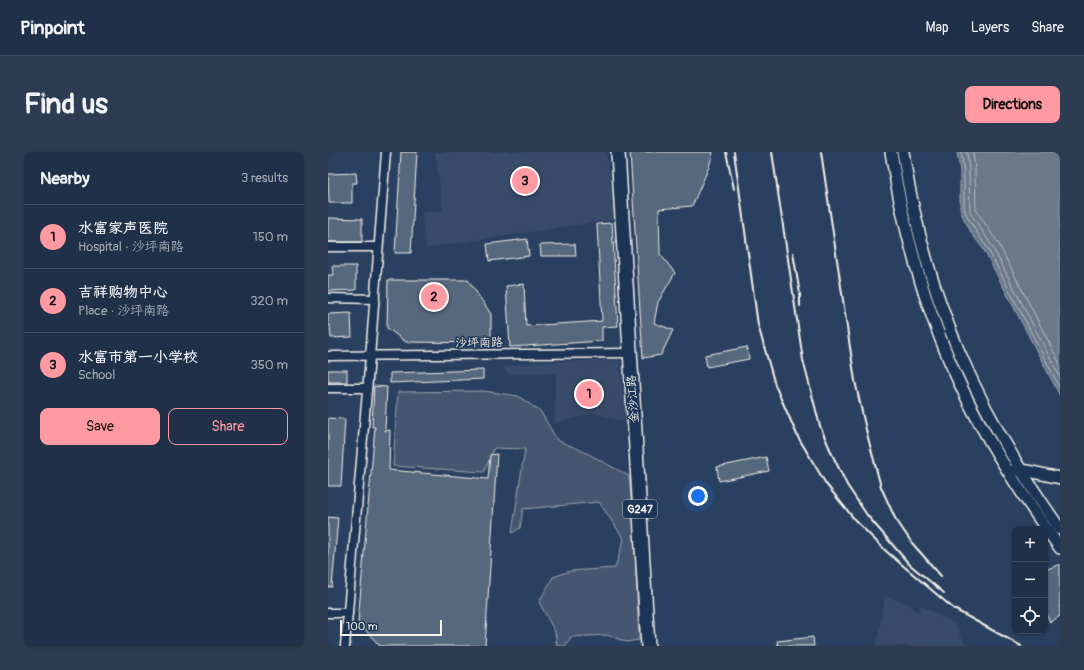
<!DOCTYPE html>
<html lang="en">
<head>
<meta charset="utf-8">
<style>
  body { margin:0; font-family:Pangolin,"LXGW WenKai TC",sans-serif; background:#2d3c52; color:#f1f3f6 }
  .controls { position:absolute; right:12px; bottom:12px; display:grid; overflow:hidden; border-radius:8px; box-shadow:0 1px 3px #0004 }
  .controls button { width:36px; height:36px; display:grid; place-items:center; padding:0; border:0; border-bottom:1px solid #3d4b60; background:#203048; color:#f1f3f6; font:20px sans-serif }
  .scale { position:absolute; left:12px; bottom:10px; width:102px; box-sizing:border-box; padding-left:4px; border:2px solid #f4f1e8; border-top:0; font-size:11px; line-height:14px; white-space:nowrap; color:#f4f1e8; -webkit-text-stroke:3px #1d3557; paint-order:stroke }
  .you { position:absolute; left:370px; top:344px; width:14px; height:14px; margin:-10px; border:3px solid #fff; border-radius:50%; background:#1a73e8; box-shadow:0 0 0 6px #1a73e833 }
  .badge { display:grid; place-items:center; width:26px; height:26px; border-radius:50%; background:#ff9aa2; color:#111; font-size:13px; font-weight:700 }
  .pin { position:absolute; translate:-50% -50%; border:2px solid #fff; box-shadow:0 1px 4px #0006 }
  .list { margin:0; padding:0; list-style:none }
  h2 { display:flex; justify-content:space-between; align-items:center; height:52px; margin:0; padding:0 16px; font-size:17px }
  h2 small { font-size:13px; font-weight:400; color:#a2a9b4 }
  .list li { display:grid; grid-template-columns:26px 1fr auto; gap:12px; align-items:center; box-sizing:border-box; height:64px; padding:0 16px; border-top:1px solid #3d4b60 }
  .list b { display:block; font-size:15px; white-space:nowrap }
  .list p { margin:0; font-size:13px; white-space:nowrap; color:#a2a9b4 }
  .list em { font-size:13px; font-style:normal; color:#a2a9b4 }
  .actions { display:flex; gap:8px; padding:12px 16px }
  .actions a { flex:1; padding:9px 0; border:1px solid #ff9aa2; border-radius:8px; text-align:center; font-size:14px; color:#ff9aa2 }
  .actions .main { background:#ff9aa2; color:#111 }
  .icon { flex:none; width:22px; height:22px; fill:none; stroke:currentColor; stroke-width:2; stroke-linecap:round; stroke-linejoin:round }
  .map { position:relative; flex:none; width:732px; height:494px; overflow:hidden; border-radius:8px }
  header { display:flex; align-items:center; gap:24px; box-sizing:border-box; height:56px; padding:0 20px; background:#203048; border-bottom:1px solid #3d4b60 }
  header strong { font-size:19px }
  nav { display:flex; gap:22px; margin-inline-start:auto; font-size:14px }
  .intro { display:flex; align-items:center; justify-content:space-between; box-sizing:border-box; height:96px; padding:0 24px }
  h1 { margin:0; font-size:28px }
  .button { padding:10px 18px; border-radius:8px; background:#ff9aa2; color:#111; font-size:14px; font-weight:700 }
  main { display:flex; gap:24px; padding:0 24px }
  aside { flex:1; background:#203048; border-radius:8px; box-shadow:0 1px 3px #0004 }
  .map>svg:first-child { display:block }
  .built { fill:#374c69 }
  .green { fill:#445771; stroke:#9ca4ac }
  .water { fill:#6a788a; stroke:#a1a8b0 }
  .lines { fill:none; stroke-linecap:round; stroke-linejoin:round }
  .shore { stroke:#bdc1c2; stroke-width:1 }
  .building { fill:#56677d; stroke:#f4f1e8 }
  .minor-casing { stroke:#f4f1e8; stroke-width:11 }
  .secondary-casing { stroke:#f4f1e8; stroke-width:14 }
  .trunk-casing { stroke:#f4f1e8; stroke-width:16 }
  .minor { stroke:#1d3557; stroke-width:8 }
  .secondary { stroke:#1d3557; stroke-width:11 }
  .trunk { stroke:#1d3557; stroke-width:13 }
  .rail { stroke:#f4f1e8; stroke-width:2 }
  .labels { text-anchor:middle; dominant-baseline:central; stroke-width:3; stroke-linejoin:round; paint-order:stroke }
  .shield { fill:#1d3557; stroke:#b4b9bc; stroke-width:1 }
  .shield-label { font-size:11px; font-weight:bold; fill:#f4f1e8 }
  .street-label { font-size:12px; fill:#f4f1e8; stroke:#1d3557 }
</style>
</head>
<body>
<header>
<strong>Pinpoint</strong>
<nav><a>Map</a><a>Layers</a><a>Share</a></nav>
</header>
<div class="intro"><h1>Find us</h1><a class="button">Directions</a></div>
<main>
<aside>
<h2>Nearby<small>3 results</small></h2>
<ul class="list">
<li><span class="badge">1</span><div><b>水富家声医院</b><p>Hospital · 沙坪南路</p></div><em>150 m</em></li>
<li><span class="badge">2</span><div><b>吉祥购物中心</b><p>Place · 沙坪南路</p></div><em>320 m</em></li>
<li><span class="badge">3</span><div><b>水富市第一小学校</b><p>School</p></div><em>350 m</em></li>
</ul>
<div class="actions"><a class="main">Save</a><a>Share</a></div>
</aside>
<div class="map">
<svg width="732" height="494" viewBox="0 0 732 494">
  <rect width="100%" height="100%" fill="#2a4060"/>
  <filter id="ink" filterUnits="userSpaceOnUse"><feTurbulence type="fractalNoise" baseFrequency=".025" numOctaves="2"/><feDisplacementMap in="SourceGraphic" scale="8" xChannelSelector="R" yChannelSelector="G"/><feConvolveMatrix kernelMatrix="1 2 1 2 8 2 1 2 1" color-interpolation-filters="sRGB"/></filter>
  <g filter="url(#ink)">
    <g class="built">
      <path d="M 107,0 L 278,0 L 288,67 L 98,96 L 93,61 L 115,58 Z"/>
      <path d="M 292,208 L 298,270 L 265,261 L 226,272 L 228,221 L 180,222 L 174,215 L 206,210 Z"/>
      <path d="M 557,444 L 584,453 L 585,458 L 591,459 L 592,453 L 626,471 L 638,494 L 548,494 Z"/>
    </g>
    <path class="green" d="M 156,239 L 190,244 L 213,260 L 229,288 L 255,299 L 301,324 L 306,377 L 311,488 L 299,490 L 279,483 L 243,485 L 237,494 L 229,494 L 227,480 L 211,450 L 225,425 L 242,419 L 287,416 L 296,387 L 271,350 L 195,357 L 192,376 L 184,381 L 197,297 L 166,296 L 156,320 L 65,314 L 70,240 Z"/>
    <path class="water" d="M 629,0 L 732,0 L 732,244 L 656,98 L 644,82 L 634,63 L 632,55 L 632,19 Z"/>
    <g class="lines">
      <g class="shore">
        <path d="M 633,0 L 636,19 L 636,55 L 638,62 L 648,79 L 660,97 L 732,236"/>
        <path d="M 639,0 L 641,18 L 642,60 L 664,94 L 732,225"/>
        <path d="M 645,0 L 647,18 L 648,58 L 670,91 L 732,212"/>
      </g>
    </g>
    <g class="building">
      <path d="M 73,0 L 89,0 L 83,101 L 67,101 Z"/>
      <path d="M 302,0 L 385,0 L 381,15 L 364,54 L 331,57 L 332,102 L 347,121 L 330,150 L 326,171 L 345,178 L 333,203 L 315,206 Z"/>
      <path d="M 28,21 L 29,31 L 24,31 L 24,51 L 1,51 L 0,22 Z"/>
      <path d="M 0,66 L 34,67 L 34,90 L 0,90 Z"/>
      <path d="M 284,71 L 290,174 L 274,175 L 274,189 L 182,195 L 178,134 L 196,132 L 198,174 L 274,169 L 269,72 Z"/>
      <path d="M 199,87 L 201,104 L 161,109 L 159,92 Z"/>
      <path d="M 247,92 L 248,104 L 213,104 L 212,93 Z"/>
      <path d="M 4,114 L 28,114 L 28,138 L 0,139 L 0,123 L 5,123 Z"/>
      <path d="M 60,128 L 140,128 L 163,162 L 163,191 L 78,190 L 59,176 Z"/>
      <path d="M 23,161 L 24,185 L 3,186 L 2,173 L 0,173 L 0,162 Z"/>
      <path d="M 419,195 L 421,207 L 379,215 L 377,203 Z"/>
      <rect x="0" y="218" width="19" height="12"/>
      <path d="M 155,218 L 155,227 L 62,231 L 62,221 Z"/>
      <path d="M 46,234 L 59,235 L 57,279 L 62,278 L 61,318 L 160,327 L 162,303 L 169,302 L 157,494 L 52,494 L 30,470 L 47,275 L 44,275 Z"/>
      <path d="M 0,266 L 17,267 L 13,334 L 0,334 Z"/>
      <path d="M 438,305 L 441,319 L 391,329 L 389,315 Z"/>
      <path d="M 0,365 L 10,366 L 4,435 L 0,435 Z"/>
      <path d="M 732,412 L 732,464 L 722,470 L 717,460 L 717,418 Z"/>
      <path d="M 485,485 L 486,494 L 450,494 L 449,489 Z"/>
    </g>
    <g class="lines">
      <g class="minor-casing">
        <g id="minor">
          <path d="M 0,95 L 50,95"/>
          <path d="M 0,146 L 47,147"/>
          <path d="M 0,204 L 302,201"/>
          <path d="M 0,236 L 39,236"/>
          <path d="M 0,461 L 20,461"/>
          <path d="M 17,494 L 42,205 L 58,0"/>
        </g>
      </g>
      <g class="secondary-casing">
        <g id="secondary">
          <path d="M 563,0 C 578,95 606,187 652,272 C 676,315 703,356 732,396"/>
          <path d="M 575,0 C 597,144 648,258 732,377"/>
          <path d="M 687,318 L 700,319 L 732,326"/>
        </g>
      </g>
      <g class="trunk-casing">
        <path id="trunk" d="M 290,0 L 320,494"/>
      </g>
      <use href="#minor" class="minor"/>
      <use href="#secondary" class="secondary"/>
      <use href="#trunk" class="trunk"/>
      <g class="rail">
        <path d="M 398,0 L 406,37"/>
        <path d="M 406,0 L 430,173 L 447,233 L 470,285 L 498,332 L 527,368 L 559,400 L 626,457 L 693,494"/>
        <path d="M 444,0 L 475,208 L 492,274 L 504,302 L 519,333 L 539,363 L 581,412 L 616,441"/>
        <path d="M 493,0 L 527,229 L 539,282 L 553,335 L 567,366 L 584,391 L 613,424"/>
        <path d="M 465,101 L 472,142 L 472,154"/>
      </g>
    </g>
  </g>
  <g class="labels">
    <rect class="shield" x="295" y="348" width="34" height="18" rx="3"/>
    <g class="shield-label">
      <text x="312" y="357">G247</text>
    </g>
    <g class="street-label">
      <text transform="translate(151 191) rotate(-1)">沙坪南路</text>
      <text transform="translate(305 247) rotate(-94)">金沙江路</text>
    </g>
  </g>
</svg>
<div class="controls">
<button>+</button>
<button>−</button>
<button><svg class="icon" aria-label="locate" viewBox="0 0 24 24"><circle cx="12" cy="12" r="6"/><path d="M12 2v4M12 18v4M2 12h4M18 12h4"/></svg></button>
</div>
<div class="scale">100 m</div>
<div class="you"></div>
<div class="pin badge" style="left:261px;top:242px">1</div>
<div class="pin badge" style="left:106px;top:145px">2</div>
<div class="pin badge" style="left:197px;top:29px">3</div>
</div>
</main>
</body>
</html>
